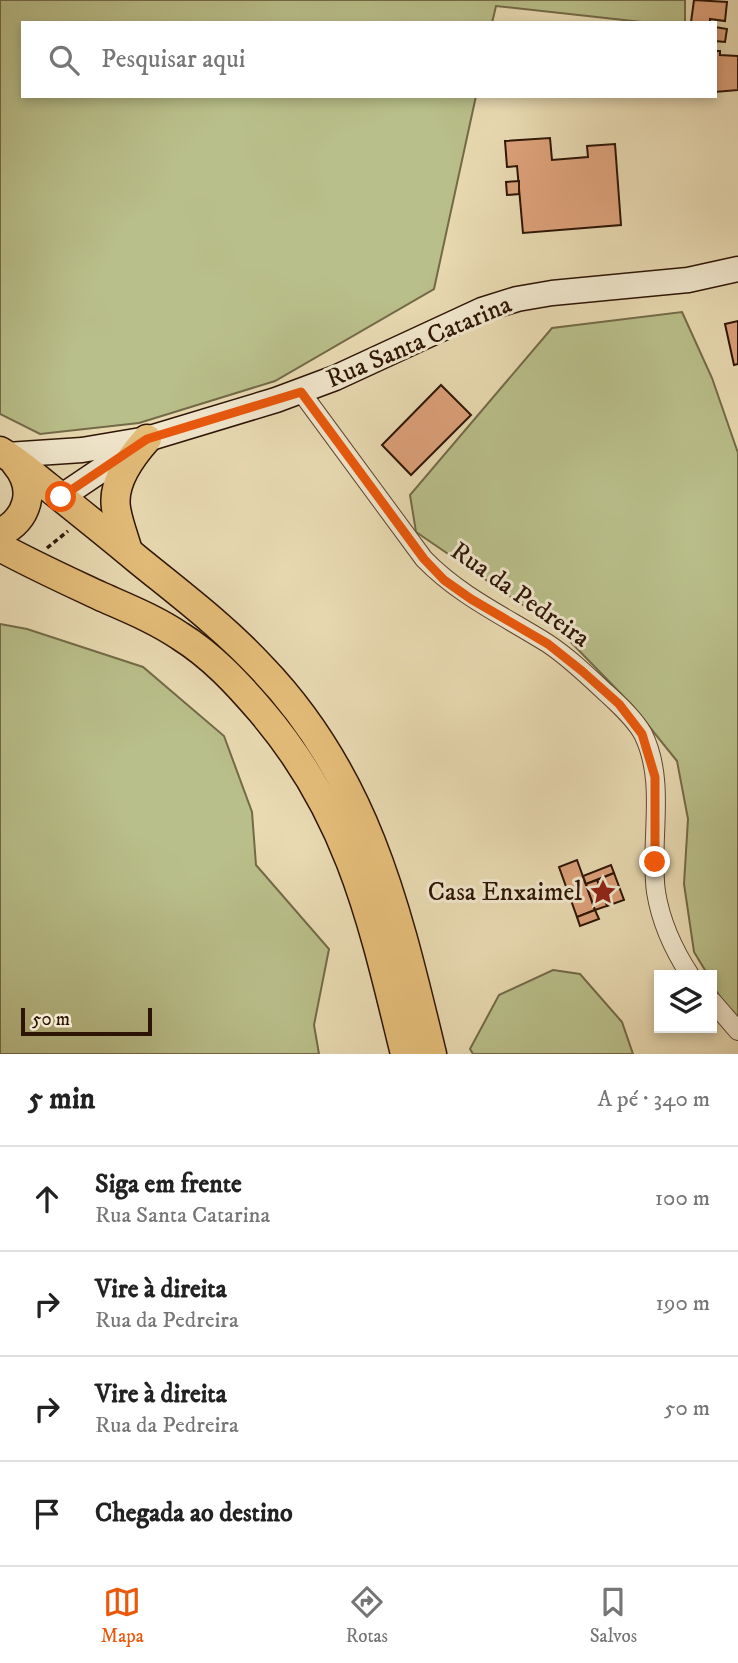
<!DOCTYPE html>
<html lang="pt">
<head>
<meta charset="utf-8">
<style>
  body { margin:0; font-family:"IM FELL DW Pica",serif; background:#f2f2f2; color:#222 }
  .controls { position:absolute; right:21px; bottom:21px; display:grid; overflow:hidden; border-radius:0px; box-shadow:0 4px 10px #0003 }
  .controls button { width:63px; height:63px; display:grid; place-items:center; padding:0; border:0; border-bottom:2px solid #e0e0e0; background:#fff; color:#222; font:35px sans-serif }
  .scale { position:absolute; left:21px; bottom:18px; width:131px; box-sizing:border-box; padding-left:7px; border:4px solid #2d1405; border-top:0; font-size:19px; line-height:24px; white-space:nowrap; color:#2d1405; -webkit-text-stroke:5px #f1e7cd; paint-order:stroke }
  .stop { position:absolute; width:21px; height:21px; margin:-16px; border:5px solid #ea580c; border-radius:50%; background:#fff }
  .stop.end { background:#ea580c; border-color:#fff; box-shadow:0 2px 7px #0008 }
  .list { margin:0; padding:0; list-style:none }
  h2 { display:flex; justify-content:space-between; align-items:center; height:91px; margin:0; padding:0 28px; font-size:30px }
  h2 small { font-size:23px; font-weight:400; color:#767676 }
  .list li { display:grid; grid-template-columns:46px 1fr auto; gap:21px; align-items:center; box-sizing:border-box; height:105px; padding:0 28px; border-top:2px solid #e0e0e0 }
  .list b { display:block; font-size:26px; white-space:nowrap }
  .list p { margin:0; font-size:23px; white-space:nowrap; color:#767676 }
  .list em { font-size:23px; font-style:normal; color:#767676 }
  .icon { flex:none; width:38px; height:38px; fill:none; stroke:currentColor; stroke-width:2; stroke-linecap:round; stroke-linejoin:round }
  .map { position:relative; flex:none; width:738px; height:1054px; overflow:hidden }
  .search { position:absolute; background:#fff; box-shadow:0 4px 10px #0003; left:21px; right:21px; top:21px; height:77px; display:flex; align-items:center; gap:18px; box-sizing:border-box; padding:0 24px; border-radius:0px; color:#767676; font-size:26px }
  .sheet { height:511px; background:#fff }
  nav { display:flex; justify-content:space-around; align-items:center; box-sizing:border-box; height:98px; border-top:2px solid #e0e0e0; background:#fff; font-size:19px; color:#767676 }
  nav a { display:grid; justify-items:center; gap:4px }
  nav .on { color:#ea580c }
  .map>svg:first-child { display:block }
  .green { fill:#b9bf8a; stroke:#736a48; stroke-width:2 }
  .building { fill:#dda17a; stroke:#2d1405; stroke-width:2 }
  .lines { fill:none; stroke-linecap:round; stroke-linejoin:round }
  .minor-casing { stroke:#5c4630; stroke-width:20 }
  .secondary-casing { stroke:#2d1405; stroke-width:27 }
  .primary-casing { stroke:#2d1405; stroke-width:31 }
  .path { stroke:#2d1405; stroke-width:3.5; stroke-dasharray:5 3.5; stroke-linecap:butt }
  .minor { stroke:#f1e7cd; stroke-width:18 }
  .secondary { stroke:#f1e7cd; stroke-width:24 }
  .primary { stroke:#e4bd79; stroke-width:28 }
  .route { stroke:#ea580c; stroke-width:9 }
  .labels { text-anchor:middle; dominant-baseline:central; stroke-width:6; stroke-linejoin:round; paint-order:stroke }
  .street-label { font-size:26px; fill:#2d1405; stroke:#f1e7cd }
  .poi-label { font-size:26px; fill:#2d1405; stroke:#f1e7cd; text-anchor:end }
</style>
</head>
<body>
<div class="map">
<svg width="738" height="1054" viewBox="0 0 738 1054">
  <rect width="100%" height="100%" fill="#e9dab2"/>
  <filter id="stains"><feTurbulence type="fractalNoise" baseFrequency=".00286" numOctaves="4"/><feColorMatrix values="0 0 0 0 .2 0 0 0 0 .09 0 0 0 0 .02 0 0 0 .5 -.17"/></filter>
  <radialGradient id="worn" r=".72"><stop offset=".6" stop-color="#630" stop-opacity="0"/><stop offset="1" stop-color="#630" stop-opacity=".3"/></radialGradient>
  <g class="green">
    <path d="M 0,0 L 685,0 L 685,23 L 651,23 L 496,6 L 492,23 L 23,23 L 23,96 L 476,96 L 434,289 L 275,381 L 139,423 L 40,434 L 0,414 Z"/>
    <path d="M 682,312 L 712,378 L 738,453 L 738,1017 C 727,1006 712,992 712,975 L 708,975 L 694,952 L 684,884 L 688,819 L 677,761 L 631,704 L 558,629 L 416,532 L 410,495 L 552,328 Z"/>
    <path d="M 0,624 L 27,629 L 143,667 L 224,736 L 252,812 L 256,865 L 329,949 L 314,1025 L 319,1054 L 0,1054 Z"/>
    <path d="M 553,970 L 580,974 L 622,1022 L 633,1054 L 473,1054 L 470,1049 L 499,995 Z"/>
  </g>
  <g class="building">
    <path d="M 694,0 L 727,2 L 725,21 L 710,19 L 710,23 L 691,22 Z"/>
    <path d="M 715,27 L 727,29 L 725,42 L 715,41 Z"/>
    <path d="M 715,51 L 720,51 L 720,55 L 738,56 L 738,90 L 715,92 Z"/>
    <path d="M 550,138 L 552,160 L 588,157 L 587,146 L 615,144 L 621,225 L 523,233 L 517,166 L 507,167 L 505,141 Z"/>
    <path d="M 519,181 L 519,194 L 507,195 L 506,182 Z"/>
    <path d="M 738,321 L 738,364 L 734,365 L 725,324 Z"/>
    <path d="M 441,385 L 471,415 L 411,475 L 382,445 Z"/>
    <path d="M 577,860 L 595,910 L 577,917 L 559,867 Z"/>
    <path d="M 611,865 L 614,873 L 586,884 L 583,876 Z"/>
    <path d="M 614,873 L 624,900 L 607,906 L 597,880 Z"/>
    <path d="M 597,880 L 607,906 L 595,910 L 586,884 Z"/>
    <path d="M 595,910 L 599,919 L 580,926 L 577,917 Z"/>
  </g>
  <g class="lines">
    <g class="minor-casing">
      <g id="minor">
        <path d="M 301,392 L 424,559 C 460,596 504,616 547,643 C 567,656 586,674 604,691 C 617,703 634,718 643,734 C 667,783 649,841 656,892 C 661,923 673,949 690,975"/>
        <path d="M 712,1001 L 738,1031"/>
      </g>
    </g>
    <g class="secondary-casing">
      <g id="secondary">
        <path d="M 7,455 L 82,450 L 147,439 L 276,400 L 335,378 L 482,310 L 517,299 L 552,293 L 688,280 L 738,269"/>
        <path d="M 61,497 L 138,445"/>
      </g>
    </g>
    <g class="primary-casing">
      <g id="primary">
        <path d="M 0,451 C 17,461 32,474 47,486 C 77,510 107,534 137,559 C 180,594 224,627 261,667 C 368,778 397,910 432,1054"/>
        <path d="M 0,533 C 28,519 37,489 16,464"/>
        <path d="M 0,547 C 33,565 66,580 100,596 C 127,608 155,619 180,636 C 212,656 237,683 261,711 C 351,816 373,924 405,1054"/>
        <path d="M 128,551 C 124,537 118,522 116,508 C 112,482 131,457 147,439"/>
      </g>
    </g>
    <path class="path" d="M 47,548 L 68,531"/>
    <use href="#minor" class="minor"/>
    <use href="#secondary" class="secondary"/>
    <use href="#primary" class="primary"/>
  </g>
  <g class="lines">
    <path class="route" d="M 61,497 L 147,439 L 301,392 L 424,559 L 444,580 L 471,599 L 548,644 L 582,671 L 619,704 L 642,734 L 655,777 L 655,862"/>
  </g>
  <defs>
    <g id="sight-bare" transform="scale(2.1)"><path d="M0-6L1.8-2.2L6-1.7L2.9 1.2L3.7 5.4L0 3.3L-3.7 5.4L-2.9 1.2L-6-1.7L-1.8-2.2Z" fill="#8f2418" stroke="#f1e7cd" stroke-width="2.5" paint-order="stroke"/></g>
  </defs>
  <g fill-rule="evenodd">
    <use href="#sight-bare" x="603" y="892"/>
  </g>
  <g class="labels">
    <g class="street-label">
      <text transform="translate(419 342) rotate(-23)">Rua Santa Catarina</text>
      <text transform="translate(520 595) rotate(35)">Rua da Pedreira</text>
    </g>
    <g class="poi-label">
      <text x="582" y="892">Casa Enxaimel</text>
    </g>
  </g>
  <rect width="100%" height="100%" filter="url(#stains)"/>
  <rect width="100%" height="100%" fill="url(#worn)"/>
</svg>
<div class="controls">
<button><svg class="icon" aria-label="layers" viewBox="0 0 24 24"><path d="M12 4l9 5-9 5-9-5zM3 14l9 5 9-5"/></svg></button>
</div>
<div class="scale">50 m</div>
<div class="stop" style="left:61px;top:497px"></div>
<div class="stop end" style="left:655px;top:862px"></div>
<div class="search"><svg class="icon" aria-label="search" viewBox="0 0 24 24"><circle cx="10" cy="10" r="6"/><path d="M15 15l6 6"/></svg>Pesquisar aqui</div>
</div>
<section class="sheet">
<h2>5 min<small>A pé · 340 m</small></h2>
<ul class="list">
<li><svg class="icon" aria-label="ahead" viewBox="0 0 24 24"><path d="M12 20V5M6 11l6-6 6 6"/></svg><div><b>Siga em frente</b><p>Rua Santa Catarina</p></div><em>100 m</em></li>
<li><svg class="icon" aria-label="right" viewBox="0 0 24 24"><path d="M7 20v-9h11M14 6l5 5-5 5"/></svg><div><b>Vire à direita</b><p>Rua da Pedreira</p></div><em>190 m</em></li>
<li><svg class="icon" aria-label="right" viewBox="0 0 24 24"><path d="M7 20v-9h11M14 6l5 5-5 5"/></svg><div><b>Vire à direita</b><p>Rua da Pedreira</p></div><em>50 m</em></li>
<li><svg class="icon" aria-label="arrive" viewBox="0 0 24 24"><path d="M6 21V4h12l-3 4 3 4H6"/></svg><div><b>Chegada ao destino</b></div></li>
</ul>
</section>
<nav>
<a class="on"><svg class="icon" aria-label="map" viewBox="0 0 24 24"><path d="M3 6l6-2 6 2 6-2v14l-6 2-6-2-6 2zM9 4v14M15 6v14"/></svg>Mapa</a>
<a><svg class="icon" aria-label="directions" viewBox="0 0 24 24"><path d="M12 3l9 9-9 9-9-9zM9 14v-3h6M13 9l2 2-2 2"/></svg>Rotas</a>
<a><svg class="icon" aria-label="saved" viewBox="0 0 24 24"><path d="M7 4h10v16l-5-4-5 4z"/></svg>Salvos</a>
</nav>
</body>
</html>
